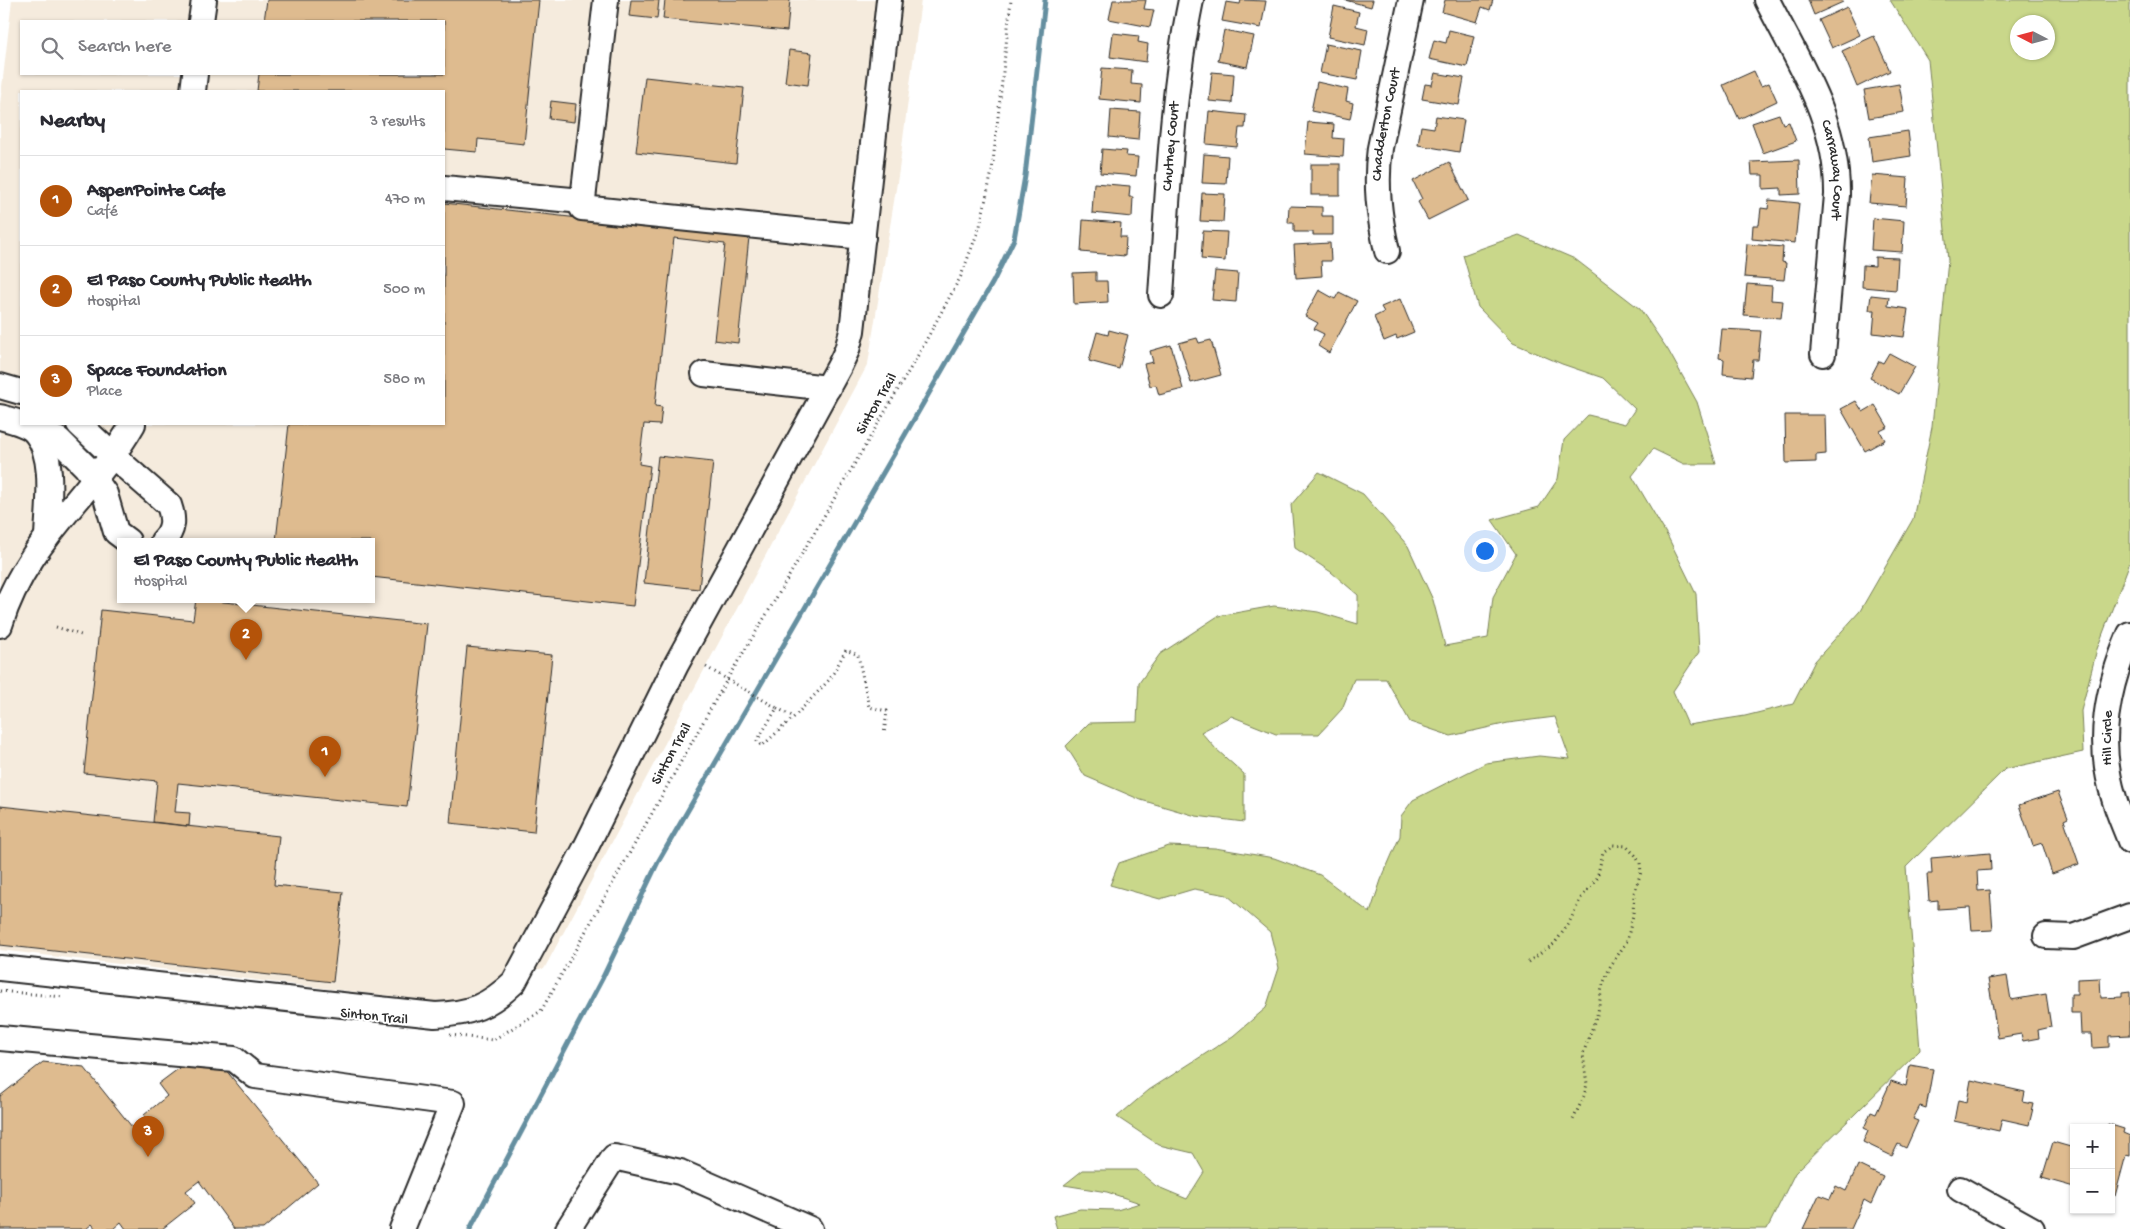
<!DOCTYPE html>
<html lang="en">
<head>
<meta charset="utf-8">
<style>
  body { margin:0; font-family:"Gochi Hand",sans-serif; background:#f7f7f7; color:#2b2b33 }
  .controls { position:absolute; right:15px; bottom:15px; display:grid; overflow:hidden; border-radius:0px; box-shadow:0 1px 4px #0004 }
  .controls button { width:45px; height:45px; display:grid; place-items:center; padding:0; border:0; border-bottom:1px solid #e1e1e2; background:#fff; color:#2b2b33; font:25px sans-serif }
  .compass { position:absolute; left:2010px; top:15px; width:45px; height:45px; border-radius:50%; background:#fff; box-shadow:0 1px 4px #0004; rotate:276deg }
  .you { position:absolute; left:1484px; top:550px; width:18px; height:18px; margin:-12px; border:4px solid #fff; border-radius:50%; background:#1a73e8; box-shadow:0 0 0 8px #1a73e833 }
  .badge { display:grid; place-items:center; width:32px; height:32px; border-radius:50%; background:#b45309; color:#fff; font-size:16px; font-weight:700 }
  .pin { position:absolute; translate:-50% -41px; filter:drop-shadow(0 1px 2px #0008) }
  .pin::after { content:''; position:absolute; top:26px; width:18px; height:15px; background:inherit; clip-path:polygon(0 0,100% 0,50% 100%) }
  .popup { position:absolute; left:117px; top:538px; width:258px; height:65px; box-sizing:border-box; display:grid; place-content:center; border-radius:0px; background:#fff; filter:drop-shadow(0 1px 4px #0005); font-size:16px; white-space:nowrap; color:#7c7c81 }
  .popup b { font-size:19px; color:#2b2b33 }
  .popup::after { content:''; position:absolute; left:50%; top:100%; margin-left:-10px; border:10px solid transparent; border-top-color:#fff }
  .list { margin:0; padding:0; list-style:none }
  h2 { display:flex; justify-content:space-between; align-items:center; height:65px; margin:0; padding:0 20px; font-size:21px }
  h2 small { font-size:16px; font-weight:400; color:#7c7c81 }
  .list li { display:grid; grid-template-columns:32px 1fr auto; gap:15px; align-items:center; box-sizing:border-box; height:90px; padding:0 20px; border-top:1px solid #e1e1e2 }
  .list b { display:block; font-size:19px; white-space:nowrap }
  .list p { margin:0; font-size:16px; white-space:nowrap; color:#7c7c81 }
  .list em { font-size:16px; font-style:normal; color:#7c7c81 }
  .icon { flex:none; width:28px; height:28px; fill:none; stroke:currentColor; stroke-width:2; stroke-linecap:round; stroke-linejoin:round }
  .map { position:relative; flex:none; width:2130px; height:1229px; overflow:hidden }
  .search { position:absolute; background:#fff; box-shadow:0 1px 4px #0004; left:20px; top:20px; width:425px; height:55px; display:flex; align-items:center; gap:12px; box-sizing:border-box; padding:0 18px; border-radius:0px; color:#7c7c81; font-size:19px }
  .panel { position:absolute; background:#fff; box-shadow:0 1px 4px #0004; left:20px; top:90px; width:425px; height:335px; border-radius:0px }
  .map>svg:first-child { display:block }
  .built { fill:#f5ebdd; fill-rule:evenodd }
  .green { fill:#c9d78a; stroke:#7a815a; fill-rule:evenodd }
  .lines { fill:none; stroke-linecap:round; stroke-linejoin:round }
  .stream { stroke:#658fa0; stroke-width:5 }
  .building { fill:#debb8f; stroke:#2b2b2b }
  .minor-casing { stroke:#2b2b2b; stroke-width:28 }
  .path { stroke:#2b2b2b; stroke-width:3; stroke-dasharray:1 4; stroke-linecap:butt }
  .minor { stroke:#fff; stroke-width:24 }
  .labels { text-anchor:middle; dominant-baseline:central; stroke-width:4; stroke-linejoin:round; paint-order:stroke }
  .street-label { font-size:15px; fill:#2b2b2b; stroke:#fff }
</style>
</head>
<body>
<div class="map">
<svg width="2130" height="1229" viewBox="0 0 2130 1229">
  <rect width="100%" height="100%" fill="#fff"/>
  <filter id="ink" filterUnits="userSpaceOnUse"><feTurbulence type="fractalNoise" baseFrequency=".02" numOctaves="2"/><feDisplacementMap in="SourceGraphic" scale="10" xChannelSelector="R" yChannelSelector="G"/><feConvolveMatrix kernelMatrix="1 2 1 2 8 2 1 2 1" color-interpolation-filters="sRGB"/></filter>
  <g filter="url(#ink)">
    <path class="built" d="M 12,0 L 921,0 L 899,170 L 868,364 L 544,969 L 529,969 L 485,999 L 433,1001 L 0,950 L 0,104 ZM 21,21 L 444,21 L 444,74 L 21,74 ZM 21,91 L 444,91 L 444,424 L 21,424 ZM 121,541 L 371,541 L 371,599 L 121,599 Z"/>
    <path class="green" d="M 1890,0 L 2130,0 L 2130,562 L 2097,649 L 2081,711 L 2083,752 L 2005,769 L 1906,867 L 1920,1050 L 1795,1173 L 1767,1229 L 1057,1229 L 1053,1216 L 1080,1209 L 1117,1210 L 1140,1203 L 1107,1192 L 1064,1185 L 1083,1170 L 1137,1170 L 1156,1186 L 1187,1199 L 1204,1172 L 1193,1153 L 1159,1145 L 1117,1117 L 1149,1090 L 1233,1036 L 1266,1008 L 1279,968 L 1270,932 L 1227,895 L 1194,889 L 1160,899 L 1110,885 L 1119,863 L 1169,846 L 1215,848 L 1274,858 L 1320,875 L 1370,913 L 1381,880 L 1400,836 L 1401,816 L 1413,800 L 1486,763 L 1539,756 L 1570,759 L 1555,717 L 1508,723 L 1451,736 L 1410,722 L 1386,679 L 1354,679 L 1342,709 L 1319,734 L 1276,734 L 1231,716 L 1201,732 L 1216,749 L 1244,774 L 1244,822 L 1196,816 L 1141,800 L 1085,776 L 1066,746 L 1089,723 L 1137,722 L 1139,683 L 1160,654 L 1218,616 L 1274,606 L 1318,612 L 1358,624 L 1358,595 L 1331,572 L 1295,548 L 1291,505 L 1319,472 L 1363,494 L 1408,546 L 1433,600 L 1445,646 L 1488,638 L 1493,597 L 1516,554 L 1492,520 L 1539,507 L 1558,479 L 1564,440 L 1588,415 L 1625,424 L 1635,409 L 1603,378 L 1562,364 L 1513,343 L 1478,307 L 1463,255 L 1519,235 L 1575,259 L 1640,309 L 1668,350 L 1697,402 L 1716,464 L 1684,464 L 1653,449 L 1632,476 L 1668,537 L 1696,594 L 1699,652 L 1673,691 L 1688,725 L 1745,716 L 1793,704 L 1815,661 L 1860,611 L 1913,519 L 1932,427 L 1948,260 L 1928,60 ZM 2018,22 L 2048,22 L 2048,52 L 2018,52 Z"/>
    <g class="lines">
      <path class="stream" d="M 470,1229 L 603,977 L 658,862 L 894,454 L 993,282 L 1014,239 L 1025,176 L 1045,0"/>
    </g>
    <g class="building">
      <path d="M 267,0 L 539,0 L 524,144 L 478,139 L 477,152 L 444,149 L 444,91 L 257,91 L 259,74 L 444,74 L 444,21 L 264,21 Z"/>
      <path d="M 631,0 L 659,0 L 657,19 L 629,16 Z"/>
      <path d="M 665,0 L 790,0 L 787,31 L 663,19 Z"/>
      <path d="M 1113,0 L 1146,0 L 1144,9 L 1154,10 L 1150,27 L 1109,19 Z"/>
      <path d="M 1241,0 L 1266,1 L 1261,28 L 1222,21 L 1226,2 L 1240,4 Z"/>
      <path d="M 1345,0 L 1373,0 L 1371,7 Z"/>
      <path d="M 1445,0 L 1493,0 L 1490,10 L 1482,7 L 1477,22 L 1442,12 Z"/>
      <path d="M 1808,0 L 1842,0 L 1843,2 L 1814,15 Z"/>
      <path d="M 1334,6 L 1359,12 L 1356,26 L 1368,29 L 1365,45 L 1328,37 Z"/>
      <path d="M 1847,7 L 1860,35 L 1832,48 L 1819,20 Z"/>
      <path d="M 1224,30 L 1254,36 L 1247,67 L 1218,61 Z"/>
      <path d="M 1449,30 L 1474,36 L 1467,67 L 1429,59 L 1434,40 L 1446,43 Z"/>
      <path d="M 1113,33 L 1139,36 L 1138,42 L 1148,44 L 1146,62 L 1110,57 Z"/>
      <path d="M 1874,36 L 1890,71 L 1857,87 L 1842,51 Z"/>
      <path d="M 1326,44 L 1362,51 L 1357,80 L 1320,73 Z"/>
      <path d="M 789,50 L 812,53 L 808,85 L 785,82 Z"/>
      <path d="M 1102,68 L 1132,70 L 1131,84 L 1142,85 L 1141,103 L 1099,99 Z"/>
      <path d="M 1754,71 L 1761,86 L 1769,83 L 1777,101 L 1739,119 L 1723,85 Z"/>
      <path d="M 1212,72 L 1234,74 L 1232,103 L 1209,101 Z"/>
      <path d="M 1435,73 L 1464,78 L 1459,105 L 1422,99 L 1425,84 L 1432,85 Z"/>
      <path d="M 645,77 L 744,88 L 736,163 L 636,152 Z"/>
      <path d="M 1317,82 L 1348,89 L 1346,101 L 1353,103 L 1350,119 L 1311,111 Z"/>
      <path d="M 1899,84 L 1904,112 L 1869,118 L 1864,90 Z"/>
      <path d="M 551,101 L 576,104 L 574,122 L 549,119 Z"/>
      <path d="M 1111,110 L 1140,112 L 1138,140 L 1109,137 Z"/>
      <path d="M 1209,111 L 1246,115 L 1245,128 L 1239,128 L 1237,147 L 1206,144 Z"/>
      <path d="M 1779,114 L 1783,124 L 1789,122 L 1796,141 L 1763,153 L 1752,123 Z"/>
      <path d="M 1436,116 L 1464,120 L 1459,152 L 1418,145 L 1421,126 L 1434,128 Z"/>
      <path d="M 1308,122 L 1334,124 L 1333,138 L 1344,139 L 1343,157 L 1305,154 Z"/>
      <path d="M 1908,131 L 1911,156 L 1872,162 L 1869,137 Z"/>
      <path d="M 1102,149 L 1127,151 L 1126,156 L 1138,157 L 1136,176 L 1100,173 Z"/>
      <path d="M 1204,154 L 1228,156 L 1226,184 L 1202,183 Z"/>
      <path d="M 1799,160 L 1800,194 L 1781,195 L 1781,188 L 1763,189 L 1763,175 L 1752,175 L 1751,162 Z"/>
      <path d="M 1449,162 L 1468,200 L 1428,220 L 1418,202 L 1422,199 L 1413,181 Z"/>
      <rect x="1311" y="164" width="29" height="31"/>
      <path d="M 1872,175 L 1908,178 L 1906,206 L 1869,203 Z"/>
      <path d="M 1094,183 L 1130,186 L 1129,197 L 1133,197 L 1132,217 L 1092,213 Z"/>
      <path d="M 1202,193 L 1225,194 L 1223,222 L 1200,221 Z"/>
      <path d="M 1769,200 L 1799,203 L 1795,243 L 1752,239 L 1753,225 L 1759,225 L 1761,208 L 1768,209 Z"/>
      <path d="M 444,203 L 749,237 L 738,343 L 714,340 L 725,244 L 674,238 L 655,406 L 662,407 L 660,425 L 644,424 L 639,464 L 650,466 L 633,606 L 371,577 L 371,541 L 276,541 L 289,424 L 444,424 Z"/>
      <path d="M 1289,206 L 1322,207 L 1322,216 L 1333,216 L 1333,235 L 1313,235 L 1313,232 L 1294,232 L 1294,223 L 1288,223 Z"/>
      <path d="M 1873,218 L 1904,221 L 1902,252 L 1871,250 Z"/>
      <path d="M 1083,220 L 1121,223 L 1120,237 L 1126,237 L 1125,256 L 1081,252 Z"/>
      <path d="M 1203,231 L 1227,232 L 1225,261 L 1201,259 Z"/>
      <path d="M 1330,243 L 1331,261 L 1321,261 L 1322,276 L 1296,278 L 1294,245 Z"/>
      <path d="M 1747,244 L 1783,247 L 1782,262 L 1786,263 L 1784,280 L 1744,277 Z"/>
      <path d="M 1875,257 L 1898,258 L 1896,290 L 1862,287 L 1863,265 L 1875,266 Z"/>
      <path d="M 1215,271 L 1238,273 L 1236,302 L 1212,300 Z"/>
      <path d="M 1096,272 L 1096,281 L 1107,281 L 1108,302 L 1074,304 L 1073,273 Z"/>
      <path d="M 1747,284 L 1772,286 L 1771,300 L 1783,301 L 1781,318 L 1744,315 Z"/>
      <path d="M 1319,290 L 1335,299 L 1339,292 L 1357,301 L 1329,353 L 1318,346 L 1324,334 L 1314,329 L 1318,323 L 1305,316 Z"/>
      <path d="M 1871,295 L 1889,297 L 1888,306 L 1908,309 L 1904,337 L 1873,333 L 1875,310 L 1869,310 Z"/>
      <path d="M 1400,299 L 1414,332 L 1397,339 L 1396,336 L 1384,341 L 1374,317 L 1384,312 L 1381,307 Z"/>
      <path d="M 1722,329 L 1761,331 L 1758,360 L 1753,360 L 1751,377 L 1723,374 L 1724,359 L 1719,358 Z"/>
      <path d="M 1109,330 L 1128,335 L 1119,369 L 1089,361 L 1097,332 L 1108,335 Z"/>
      <path d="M 1197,338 L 1199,343 L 1211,340 L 1221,375 L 1191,383 L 1179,343 Z"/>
      <path d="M 1171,345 L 1183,389 L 1159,395 L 1156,385 L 1150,386 L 1144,364 L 1153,362 L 1150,351 Z"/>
      <path d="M 1889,353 L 1915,367 L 1899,394 L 1870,378 L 1879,361 L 1883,363 Z"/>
      <path d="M 1856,401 L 1863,412 L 1875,405 L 1888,427 L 1880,431 L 1885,440 L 1865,451 L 1841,409 Z"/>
      <path d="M 1785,415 L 1825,415 L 1826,454 L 1816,455 L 1816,462 L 1786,463 Z"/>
      <path d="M 658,456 L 713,462 L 699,589 L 644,583 Z"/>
      <path d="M 196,599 L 427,624 L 407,807 L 178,783 L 175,812 L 190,813 L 189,826 L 153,822 L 157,781 L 84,773 L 101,610 L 193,620 Z"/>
      <path d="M 467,647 L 552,655 L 534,832 L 450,823 Z"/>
      <path d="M 2058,792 L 2068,818 L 2064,820 L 2079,864 L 2052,874 L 2042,843 L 2033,846 L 2019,805 Z"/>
      <path d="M 0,806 L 279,836 L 274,885 L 343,892 L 333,982 L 0,945 Z"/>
      <path d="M 1990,853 L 1991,870 L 1977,871 L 1978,891 L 1990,890 L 1993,930 L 1972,931 L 1970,907 L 1938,909 L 1938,900 L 1929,901 L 1927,874 L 1932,874 L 1931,858 Z"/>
      <path d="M 2007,976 L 2011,1000 L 2046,994 L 2051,1027 L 2038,1030 L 2039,1038 L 2023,1041 L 2021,1034 L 1998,1038 L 1988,979 Z"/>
      <path d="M 2100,978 L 2101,998 L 2122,997 L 2122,993 L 2130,992 L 2130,1035 L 2109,1036 L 2109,1047 L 2093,1048 L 2092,1034 L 2081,1034 L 2080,1013 L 2071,1013 L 2071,994 L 2077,994 L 2077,979 Z"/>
      <path d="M 43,1062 L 84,1067 L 136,1132 L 149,1125 L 144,1115 L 167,1096 L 158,1084 L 182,1066 L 225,1069 L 318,1183 L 263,1229 L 234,1229 L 199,1181 L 186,1191 L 195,1203 L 162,1229 L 126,1229 L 121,1222 L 113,1229 L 96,1229 L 92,1224 L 86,1229 L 0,1229 L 0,1096 Z"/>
      <path d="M 1910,1065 L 1933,1069 L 1926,1108 L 1920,1106 L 1913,1119 L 1918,1121 L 1906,1148 L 1898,1144 L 1892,1156 L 1863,1142 L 1868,1130 L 1864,1128 L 1871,1112 L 1876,1114 L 1891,1081 L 1906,1086 Z"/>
      <path d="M 1971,1080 L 2025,1092 L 2023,1102 L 2034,1104 L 2029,1125 L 2002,1119 L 1999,1131 L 1954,1121 L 1958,1100 L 1967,1102 Z"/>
      <path d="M 2108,1124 L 2124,1129 L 2123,1133 L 2130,1136 L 2130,1156 L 2126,1155 L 2115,1196 L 2111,1195 L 2111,1128 L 2106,1128 Z"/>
      <path d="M 2053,1142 L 2074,1148 L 2074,1187 L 2042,1178 Z"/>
      <path d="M 1858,1165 L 1883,1177 L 1871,1204 L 1864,1200 L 1851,1229 L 1803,1229 L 1819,1195 L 1830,1199 L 1836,1186 L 1846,1191 Z"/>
    </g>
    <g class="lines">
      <g class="minor-casing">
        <g id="minor">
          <path d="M 606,0 L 582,208 L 863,237"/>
          <path id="s1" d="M 1767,0 C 1799,64 1838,121 1837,195 L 1823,354"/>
          <path d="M 201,21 L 204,0"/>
          <path d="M 193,91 L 195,74"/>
          <path d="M 444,188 L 582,201"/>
          <path id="s2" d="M 1387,251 C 1379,216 1375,184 1380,148 L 1411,0"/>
          <path id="s3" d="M 1161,295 C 1168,197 1171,97 1191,0"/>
          <path d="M 704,374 L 828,388"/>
          <path d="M 0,386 L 21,392"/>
          <path d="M 0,417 C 11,420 29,424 36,433 C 56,459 48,506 47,537"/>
          <path d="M 79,424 L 113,456 L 169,505 C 174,519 174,530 163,541"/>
          <path d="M 35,432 L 59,440 L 86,467 L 105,494 L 116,532 L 128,541"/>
          <path d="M 0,625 C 25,541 91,497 133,424"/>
          <path d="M 2130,634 C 2107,689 2096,740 2114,798 C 2118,813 2125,827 2130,841"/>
          <path d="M 2046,936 L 2073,937 L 2130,916"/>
          <path d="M 0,968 L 435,1015 C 470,1014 489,1006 514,982 L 584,851 L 676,665 L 839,367 L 847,350 L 852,331 L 889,0"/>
          <path d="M 0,1038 L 234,1059 L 255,1076 L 453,1103 L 402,1229"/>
          <path d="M 1960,1189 L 2032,1229"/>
          <path d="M 568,1229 L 614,1157 L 680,1172 L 810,1229"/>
        </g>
      </g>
      <g class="path">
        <path d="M 56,627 L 81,635"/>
        <path d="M 706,667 L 777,708 L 757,741 L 762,746 L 794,717 L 830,679 L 846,650 L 858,655 L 869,707 L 887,711 L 884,734"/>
        <path d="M 777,708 L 794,717"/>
        <path d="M 1528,962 L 1554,944 L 1568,925 L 1581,898 L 1597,878 L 1603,852 L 1613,845 L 1626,846 L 1635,855 L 1640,863 L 1641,872 L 1634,893 L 1633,915 L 1627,941 L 1610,967 L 1602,987 L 1598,1012 L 1583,1054 L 1587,1084 L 1584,1096 L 1573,1120"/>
        <path d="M 0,991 L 64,997"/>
        <path d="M 450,1035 L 493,1040 L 541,1011 L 729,676 L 768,612 L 917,357 L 961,276 L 980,226 L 992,171 L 1011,0"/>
      </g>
      <use href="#minor" class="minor"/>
    </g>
  </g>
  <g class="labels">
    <g class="street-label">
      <text stroke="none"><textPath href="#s2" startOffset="128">Chadderton Court</textPath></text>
      <text stroke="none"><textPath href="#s3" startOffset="149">Chutney Court</textPath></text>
      <text stroke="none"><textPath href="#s1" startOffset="184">Carraway Court</textPath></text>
      <text transform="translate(877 404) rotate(-60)">Sinton Trail</text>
      <text transform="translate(2108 738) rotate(-90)">Hill Circle</text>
      <text transform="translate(672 754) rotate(-61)">Sinton Trail</text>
      <text transform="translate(374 1017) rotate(6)">Sinton Trail</text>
    </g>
  </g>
</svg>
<div class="controls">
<button>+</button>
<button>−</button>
</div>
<svg class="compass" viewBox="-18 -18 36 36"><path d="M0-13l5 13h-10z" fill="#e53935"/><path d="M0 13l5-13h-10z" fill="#7c7c81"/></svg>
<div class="you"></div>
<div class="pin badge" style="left:325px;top:777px">1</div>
<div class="pin badge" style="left:246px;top:660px">2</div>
<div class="popup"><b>El Paso County Public Health</b>Hospital</div>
<div class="pin badge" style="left:148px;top:1157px">3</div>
<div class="search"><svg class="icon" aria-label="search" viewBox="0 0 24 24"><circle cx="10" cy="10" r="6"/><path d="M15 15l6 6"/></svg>Search here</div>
<section class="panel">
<h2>Nearby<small>3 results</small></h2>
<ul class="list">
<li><span class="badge">1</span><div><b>AspenPointe Cafe</b><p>Café</p></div><em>470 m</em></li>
<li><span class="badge">2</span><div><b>El Paso County Public Health</b><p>Hospital</p></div><em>500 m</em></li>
<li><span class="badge">3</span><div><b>Space Foundation</b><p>Place</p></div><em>580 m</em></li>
</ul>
</section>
</div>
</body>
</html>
